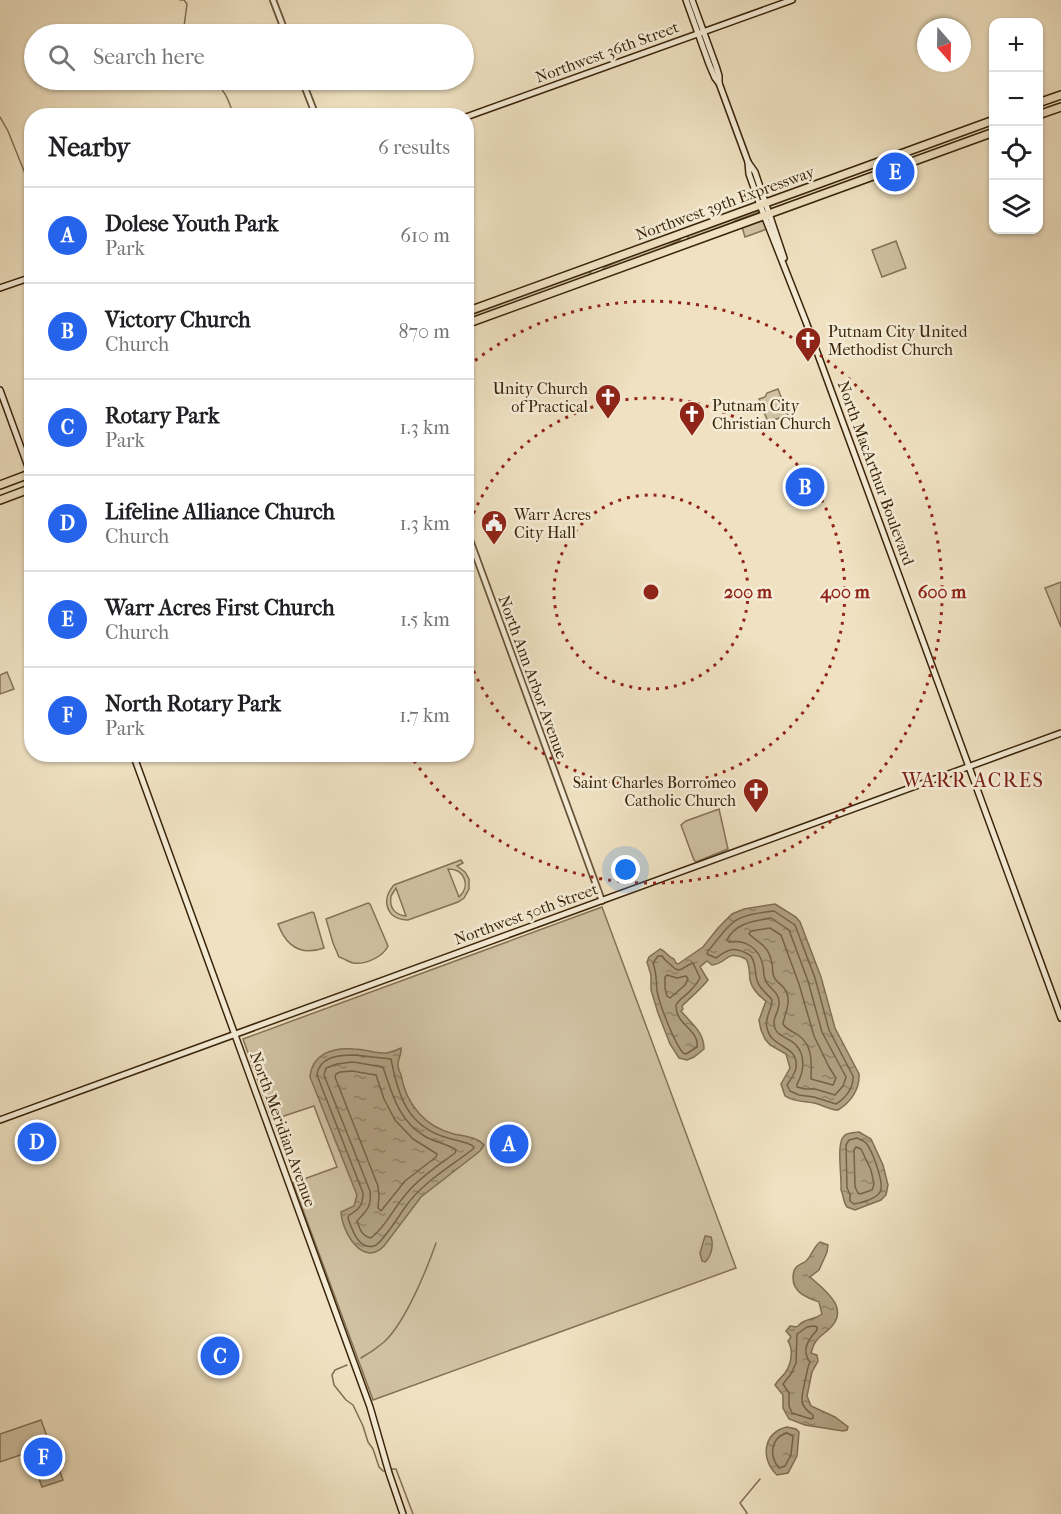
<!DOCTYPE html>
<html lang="en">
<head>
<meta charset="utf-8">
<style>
  body { margin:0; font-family:"IM FELL French Canon",serif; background:#f2f2f2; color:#202124 }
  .controls { position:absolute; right:18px; top:18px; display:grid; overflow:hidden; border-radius:12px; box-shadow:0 2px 4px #0004 }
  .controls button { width:54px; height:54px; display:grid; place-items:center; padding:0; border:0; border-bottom:2px solid #e0e0e0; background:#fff; color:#202124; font:30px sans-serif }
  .compass { position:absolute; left:917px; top:18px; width:54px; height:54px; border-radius:50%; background:#fff; box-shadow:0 2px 4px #0004; rotate:160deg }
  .you { position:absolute; left:626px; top:870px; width:21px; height:21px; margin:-15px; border:4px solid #fff; border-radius:50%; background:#1a73e8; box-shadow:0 0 0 9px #1a73e833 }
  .badge { display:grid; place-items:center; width:39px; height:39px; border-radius:50%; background:#2563eb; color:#fff; font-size:20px; font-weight:700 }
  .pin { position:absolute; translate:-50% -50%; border:3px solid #fff; box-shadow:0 2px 6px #0006 }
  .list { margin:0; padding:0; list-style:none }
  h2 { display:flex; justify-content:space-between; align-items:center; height:78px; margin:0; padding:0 24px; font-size:26px }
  h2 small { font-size:20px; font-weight:400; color:#757577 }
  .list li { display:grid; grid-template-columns:39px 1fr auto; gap:18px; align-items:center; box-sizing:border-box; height:96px; padding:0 24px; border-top:2px solid #e0e0e0 }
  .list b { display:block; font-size:22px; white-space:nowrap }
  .list p { margin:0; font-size:20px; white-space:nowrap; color:#757577 }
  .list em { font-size:20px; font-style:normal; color:#757577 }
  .icon { flex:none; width:33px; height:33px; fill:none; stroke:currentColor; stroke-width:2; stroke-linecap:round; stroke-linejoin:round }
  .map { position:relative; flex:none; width:1061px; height:1514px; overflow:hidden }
  .search { position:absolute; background:#fff; box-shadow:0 2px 4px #0004; left:24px; top:24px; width:450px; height:66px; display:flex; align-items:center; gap:15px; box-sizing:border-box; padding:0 21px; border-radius:33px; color:#757577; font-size:22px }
  .panel { position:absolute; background:#fff; box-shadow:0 2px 4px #0004; left:24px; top:108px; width:450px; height:654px; border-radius:24px }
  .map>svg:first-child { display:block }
  .green { fill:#d0c1a2; stroke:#857256; stroke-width:1.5; fill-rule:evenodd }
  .water { fill:url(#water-ripples); stroke:#816f53; stroke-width:1.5 }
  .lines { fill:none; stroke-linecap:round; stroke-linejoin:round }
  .shore { stroke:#766246; stroke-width:1.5 }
  .stream { stroke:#816f53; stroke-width:1.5 }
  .tertiary-casing { stroke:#675338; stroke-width:8 }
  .secondary-casing { stroke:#3a240a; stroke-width:8 }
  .trunk-casing { stroke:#3a240a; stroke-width:10 }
  .tertiary { stroke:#f5ecd7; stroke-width:4.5 }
  .secondary { stroke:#f5ecd7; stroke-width:5 }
  .trunk { stroke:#efe1c1; stroke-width:7 }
  .ring { fill:none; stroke:#8f2418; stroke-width:3; stroke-dasharray:3 6 }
  .labels { text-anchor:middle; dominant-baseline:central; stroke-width:5; stroke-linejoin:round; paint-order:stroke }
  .street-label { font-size:16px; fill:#3a240a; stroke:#f5ecd7 }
  .poi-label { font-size:16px; fill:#3a240a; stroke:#f5ecd7; text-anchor:start }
  .quarter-label { font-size:20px; letter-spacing:1.5px; fill:#7a1f14; stroke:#f5ecd7 }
  .centre { fill:#8f2418; stroke:#f5ecd7; stroke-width:3 }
  .ring-label { font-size:18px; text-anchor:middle; font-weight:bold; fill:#8f2418; stroke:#f5ecd7; stroke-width:5; stroke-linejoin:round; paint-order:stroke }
</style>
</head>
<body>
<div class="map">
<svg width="1061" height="1514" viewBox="0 0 1061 1514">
  <defs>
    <pattern id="water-ripples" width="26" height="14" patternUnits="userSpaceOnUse" patternTransform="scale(1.5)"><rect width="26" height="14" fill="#b1a183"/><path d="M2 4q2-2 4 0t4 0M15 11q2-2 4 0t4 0" fill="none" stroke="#918369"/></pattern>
  </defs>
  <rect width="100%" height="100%" fill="#efe1c1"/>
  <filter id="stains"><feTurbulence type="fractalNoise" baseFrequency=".00333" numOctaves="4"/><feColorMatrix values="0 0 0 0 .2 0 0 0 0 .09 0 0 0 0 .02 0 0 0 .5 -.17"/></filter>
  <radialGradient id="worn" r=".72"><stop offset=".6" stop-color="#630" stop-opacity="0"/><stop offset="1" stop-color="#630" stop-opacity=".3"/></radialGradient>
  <g class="green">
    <path d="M 757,210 L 759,210 L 757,213 L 735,221 L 728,226 L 690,240 L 688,239 L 688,235 Z"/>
    <path d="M 761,221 L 764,222 L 767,229 L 745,237 L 742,227 Z"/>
    <path d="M 675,239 L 680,240 L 651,254 L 603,271 L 603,269 L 605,267 L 633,255 Z"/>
    <path d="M 896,241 L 906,268 L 882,277 L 872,250 Z"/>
    <path d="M 588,272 L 591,272 L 589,275 L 563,286 L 467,322 L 467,316 Z"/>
    <path d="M 778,389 L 788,415 L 768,422 L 759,399 L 765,397 L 767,393 Z"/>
    <path d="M 1061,582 L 1061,627 L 1045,588 Z"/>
    <path d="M 7,672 L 14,689 L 0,694 L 0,675 Z"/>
    <path d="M 719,809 L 728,849 L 696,862 L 694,860 L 681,825 L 686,821 Z"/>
    <path d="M 461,860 L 463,863 L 457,866 L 465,872 L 469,879 L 469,889 L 464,898 L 458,902 L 408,920 C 387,920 380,900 394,885 ZM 448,869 C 465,869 471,886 459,897 ZM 396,888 L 406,916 C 395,915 389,908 391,896 Z"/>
    <path d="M 368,903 L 370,904 L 388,946 C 383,957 365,965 353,963 C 349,962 343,958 339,957 L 333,943 L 326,919 Z"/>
    <path d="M 602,907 L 736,1268 L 373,1400 L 293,1183 L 337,1167 L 314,1106 L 272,1120 L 243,1039 Z"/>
    <path d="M 312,912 L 314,913 L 324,948 C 301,956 286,946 278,924 Z"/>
    <path d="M 41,1420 L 63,1480 L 42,1487 L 29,1452 L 0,1462 L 0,1434 Z"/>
  </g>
  <g class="water">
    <path d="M 775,904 L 796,917 L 800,922 L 821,977 L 835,1028 L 859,1074 C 860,1089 851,1102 838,1110 C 830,1110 823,1105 814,1103 C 803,1101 794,1102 785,1096 L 781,1084 L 790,1068 L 786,1054 L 770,1045 L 765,1039 L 761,1030 L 759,1020 L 766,1001 C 759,996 752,989 750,980 C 749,971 750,966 746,959 C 725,949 729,963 712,965 L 707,961 L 700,967 L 708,980 C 700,990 691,997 682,1006 L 683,1009 L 681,1011 C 692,1024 704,1032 704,1049 L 694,1057 L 687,1060 L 679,1058 L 670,1044 L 658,1013 L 651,990 L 651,975 L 647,962 L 649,957 L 660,949 C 666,951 668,957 674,959 L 676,963 L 678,964 L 703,947 L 718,928 L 732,914 L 744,909 Z"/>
    <path d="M 401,1048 C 402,1055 397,1060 398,1066 C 398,1069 400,1072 401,1075 C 406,1104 425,1127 454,1134 C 464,1136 477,1137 484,1145 L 480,1151 L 421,1197 L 384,1246 C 363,1268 342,1232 341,1212 L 354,1206 L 357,1195 L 310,1077 C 312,1054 333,1047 354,1049 C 365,1049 376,1054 387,1053 C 392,1052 397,1050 401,1048 Z"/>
    <path d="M 859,1132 L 871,1139 L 883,1165 L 888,1185 L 886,1195 L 881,1200 L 855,1210 L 847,1207 C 843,1202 844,1196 841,1190 C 842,1178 836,1143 844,1136 C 848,1132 854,1133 859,1132 Z"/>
    <path d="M 705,1236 L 711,1237 C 714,1245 711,1257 705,1262 L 702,1261 L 700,1253 Z"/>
    <path d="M 820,1242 L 828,1245 L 827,1252 L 819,1270 L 810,1277 C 825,1290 853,1310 827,1331 C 818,1338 814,1341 811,1353 L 817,1355 L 818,1361 L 812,1372 L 807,1396 L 811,1406 L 835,1417 L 847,1426 L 848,1427 L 847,1430 L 843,1431 L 805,1425 L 789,1419 L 783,1408 L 783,1395 L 775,1385 C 778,1380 781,1378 785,1373 C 791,1365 794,1350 788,1341 L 791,1337 L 786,1331 L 790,1326 C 800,1328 796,1326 803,1322 C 810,1318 814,1320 822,1314 L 819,1302 C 808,1298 793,1293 793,1278 C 793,1275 793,1272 795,1269 C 797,1265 802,1264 806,1261 C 812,1256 813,1247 820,1242 Z"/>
    <path d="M 787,1427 L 796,1429 L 799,1432 L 797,1456 L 788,1473 L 777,1475 C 760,1459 763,1432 787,1427 Z"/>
  </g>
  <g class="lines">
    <g class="shore">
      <path d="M 774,911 L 795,925 L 815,978 L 829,1030 L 853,1076 C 854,1087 846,1098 836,1104 L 814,1097 L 799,1095 L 790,1091 L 787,1085 C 790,1080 795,1074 796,1068 C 798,1050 784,1049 774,1040 C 770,1037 768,1032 767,1028 C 764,1018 772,1010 772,1000 C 767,993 759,989 757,980 C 754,971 757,966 751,956 C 736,946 729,948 716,958 L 707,954 L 708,951 C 733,921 732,915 774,911 Z"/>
      <path d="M 771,918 L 789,930 L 808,981 L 822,1032 L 846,1077 L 843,1086 L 835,1095 L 815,1089 L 805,1089 L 797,1087 L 797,1084 C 804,1072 806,1056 796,1045 C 789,1037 775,1037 774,1024 C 773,1017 780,1010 779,1002 C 779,991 768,989 765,979 C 763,975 764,970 763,966 C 760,949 746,939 729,942 L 727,940 C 735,923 754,921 771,918 Z"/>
      <path d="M 770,928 L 781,935 L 799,984 L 814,1036 L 829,1067 L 836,1078 L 833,1085 L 811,1079 C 811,1064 814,1046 798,1035 C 792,1031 787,1030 783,1024 C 785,1012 793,1000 784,988 C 781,984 776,982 774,977 C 772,973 773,968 772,963 C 768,945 761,945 749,934 L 751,931 Z"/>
      <path d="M 658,956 L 662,956 C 664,959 667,962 670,964 C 681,976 681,967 693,963 L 700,978 C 698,982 694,987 691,990 C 686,996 680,998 676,1005 C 675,1025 700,1030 697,1047 L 686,1054 L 683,1053 C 674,1042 660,1006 657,991 C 656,981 657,974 653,963 Z"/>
      <path d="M 667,975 L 677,978 L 686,976 L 688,979 L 685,985 L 670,998 L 667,996 L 665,988 L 665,977 Z"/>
      <path d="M 354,1055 L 391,1059 C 398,1095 407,1127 448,1138 C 456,1141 468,1141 474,1147 L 473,1149 C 450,1167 422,1183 406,1206 C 400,1214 382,1244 374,1246 C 358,1250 352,1229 348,1218 L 349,1215 C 359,1210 363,1205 363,1193 L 317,1075 C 319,1057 338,1055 354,1055 Z"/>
      <path d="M 353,1062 L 383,1067 C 392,1094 399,1122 426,1137 C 435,1142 450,1145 456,1150 L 455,1153 C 439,1165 420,1177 407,1193 C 394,1207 386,1227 371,1238 C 362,1236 360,1230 357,1221 C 366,1211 372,1207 370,1191 L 324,1075 L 326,1068 L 337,1064 Z"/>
      <path d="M 352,1071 L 376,1075 L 384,1099 L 395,1120 L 413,1139 L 437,1154 L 436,1157 L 405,1181 L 381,1211 L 378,1208 L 379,1196 L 378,1186 L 335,1077 L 336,1074 L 340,1072 Z"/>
      <path d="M 857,1138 C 859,1139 864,1141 866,1143 C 872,1150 885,1184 880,1192 C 876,1199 861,1203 854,1204 L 850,1201 L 850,1194 L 847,1188 L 846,1145 L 849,1140 Z"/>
      <path d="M 856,1147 L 861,1149 L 871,1170 L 874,1184 L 872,1190 L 860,1194 L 858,1193 L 855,1187 L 854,1150 Z"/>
      <path d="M 814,1326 L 817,1327 L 817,1330 C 808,1340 801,1350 810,1362 C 807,1368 807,1374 805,1381 C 802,1398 797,1404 813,1415 L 813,1418 L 811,1419 L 792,1413 L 789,1406 L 789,1393 L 783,1384 L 791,1374 L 796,1363 L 797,1334 L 807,1327 Z"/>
      <path d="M 787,1433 L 793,1436 L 791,1455 L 785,1466 L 779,1468 C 769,1456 770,1438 787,1433 Z"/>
    </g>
    <g class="stream">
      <path d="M 180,0 L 184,0 L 187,4 L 183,34"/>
      <path d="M 212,80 C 226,91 228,99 234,116"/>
      <path d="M 0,117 L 8,131 L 32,191"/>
      <path d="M 28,662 L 32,671"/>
      <path d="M 361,1358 C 370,1353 377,1348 384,1342 C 405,1323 427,1269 436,1243"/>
      <path d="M 347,1365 L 335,1370 L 332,1375 L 334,1385 L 346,1400 L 353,1405 L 363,1426 L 368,1442 L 373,1449 L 379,1467 L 383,1471 L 385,1471"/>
      <path d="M 392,1469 L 396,1469 L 413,1514"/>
      <path d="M 746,1514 L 747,1513 L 740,1503 L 760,1479"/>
    </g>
    <g class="tertiary-casing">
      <g id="tertiary">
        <path d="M 273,0 L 286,34"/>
        <path d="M 302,80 L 316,116"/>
        <path d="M 466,529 L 602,901"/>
      </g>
    </g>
    <g class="secondary-casing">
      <g id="secondary">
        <path d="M 686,0 L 709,64 L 715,78 L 719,83 L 748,162 L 755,172 L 784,258"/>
        <path d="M 692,0 L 716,66 L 719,76 L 719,83"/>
        <path d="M 466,117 L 792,0"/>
        <path d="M 748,162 L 749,174 L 760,205 L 806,322 L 1061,1018"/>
        <path d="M 0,288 L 32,277"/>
        <path d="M 0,390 L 31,475"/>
        <path d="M 133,754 L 370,1407 L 389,1473 L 403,1514"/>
        <path d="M 0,1120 L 1061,733"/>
      </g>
    </g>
    <g class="trunk-casing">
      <g id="trunk">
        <path d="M 1038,103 L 1061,95"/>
        <path d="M 1038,115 L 1061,107"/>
        <path d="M 466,312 L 994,120"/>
        <path d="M 466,324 L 994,132"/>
        <path d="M 0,485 L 32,473"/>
        <path d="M 0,500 L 32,488"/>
      </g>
    </g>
    <use href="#tertiary" class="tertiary"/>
    <use href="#secondary" class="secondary"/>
    <use href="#trunk" class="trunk"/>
  </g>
  <g class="ring">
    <circle cx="651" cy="592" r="97"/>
    <path d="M467 530A194 194 0 1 1 467 654"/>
    <path d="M468 366A291 291 0 1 1 410 755"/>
  </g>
  <defs>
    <g id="church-pin" transform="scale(1.35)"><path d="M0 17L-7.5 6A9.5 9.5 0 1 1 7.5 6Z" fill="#8f2418" stroke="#f5ecd7"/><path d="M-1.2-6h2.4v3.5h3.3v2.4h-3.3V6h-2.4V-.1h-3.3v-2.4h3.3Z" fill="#fff"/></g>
    <g id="civic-pin" transform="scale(1.35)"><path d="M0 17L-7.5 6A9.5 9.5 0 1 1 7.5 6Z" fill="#8f2418" stroke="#f5ecd7"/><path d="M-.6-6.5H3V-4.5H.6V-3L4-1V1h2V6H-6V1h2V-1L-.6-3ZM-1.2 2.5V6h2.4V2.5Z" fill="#fff"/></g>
  </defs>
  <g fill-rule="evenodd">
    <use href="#church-pin" x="808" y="340"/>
    <use href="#church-pin" x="608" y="397"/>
    <use href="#church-pin" x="692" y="414"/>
    <use href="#civic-pin" x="494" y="523"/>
    <use href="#church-pin" x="756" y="791"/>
  </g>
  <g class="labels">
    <g class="street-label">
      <text transform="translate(607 52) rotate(-20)">Northwest 36th Street</text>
      <text transform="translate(725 203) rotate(-20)">Northwest 39th Expressway</text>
      <text transform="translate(876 473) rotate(70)">North MacArthur Boulevard</text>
      <text transform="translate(533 677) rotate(70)">North Ann Arbor Avenue</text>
      <text transform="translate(526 914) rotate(-20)">Northwest 50th Street</text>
      <text transform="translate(283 1129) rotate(70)">North Meridian Avenue</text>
    </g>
    <g class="poi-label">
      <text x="828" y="331">Putnam City United<tspan x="828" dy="18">Methodist Church</tspan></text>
      <text x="588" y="388" text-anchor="end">Unity Church<tspan x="588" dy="18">of Practical</tspan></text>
      <text x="712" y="405">Putnam City<tspan x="712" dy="18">Christian Church</tspan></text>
      <text x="514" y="514">Warr Acres<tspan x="514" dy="18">City Hall</tspan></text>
      <text x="736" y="782" text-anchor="end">Saint Charles Borromeo<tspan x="736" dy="18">Catholic Church</tspan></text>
    </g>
    <g class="quarter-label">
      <text x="973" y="780">WARR ACRES</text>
    </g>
  </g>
  <circle cx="651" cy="592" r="9" class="centre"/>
  <g class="ring-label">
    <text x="748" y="598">200 m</text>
    <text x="845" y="598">400 m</text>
    <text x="942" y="598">600 m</text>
  </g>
  <rect width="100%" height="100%" filter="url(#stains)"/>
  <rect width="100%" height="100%" fill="url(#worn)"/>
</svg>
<div class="controls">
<button>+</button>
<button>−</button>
<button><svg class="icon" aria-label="locate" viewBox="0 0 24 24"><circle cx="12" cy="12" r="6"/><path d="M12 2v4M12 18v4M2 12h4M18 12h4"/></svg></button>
<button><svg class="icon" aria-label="layers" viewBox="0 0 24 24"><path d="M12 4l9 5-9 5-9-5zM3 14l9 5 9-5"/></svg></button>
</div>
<svg class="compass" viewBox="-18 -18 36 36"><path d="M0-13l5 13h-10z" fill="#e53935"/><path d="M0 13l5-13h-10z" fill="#757577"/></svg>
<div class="you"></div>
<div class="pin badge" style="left:509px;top:1144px">A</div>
<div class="pin badge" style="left:805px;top:487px">B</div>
<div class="pin badge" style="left:220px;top:1356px">C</div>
<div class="pin badge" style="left:37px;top:1142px">D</div>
<div class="pin badge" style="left:895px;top:172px">E</div>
<div class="pin badge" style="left:43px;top:1457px">F</div>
<div class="search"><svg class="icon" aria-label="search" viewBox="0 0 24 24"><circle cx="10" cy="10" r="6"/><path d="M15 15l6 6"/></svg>Search here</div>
<section class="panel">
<h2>Nearby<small>6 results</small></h2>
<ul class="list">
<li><span class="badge">A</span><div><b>Dolese Youth Park</b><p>Park</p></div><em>610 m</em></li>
<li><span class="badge">B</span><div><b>Victory Church</b><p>Church</p></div><em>870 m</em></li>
<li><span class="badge">C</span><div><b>Rotary Park</b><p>Park</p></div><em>1.3 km</em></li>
<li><span class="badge">D</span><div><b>Lifeline Alliance Church</b><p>Church</p></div><em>1.3 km</em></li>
<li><span class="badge">E</span><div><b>Warr Acres First Church</b><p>Church</p></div><em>1.5 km</em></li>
<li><span class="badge">F</span><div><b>North Rotary Park</b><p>Park</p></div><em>1.7 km</em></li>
</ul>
</section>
</div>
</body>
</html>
